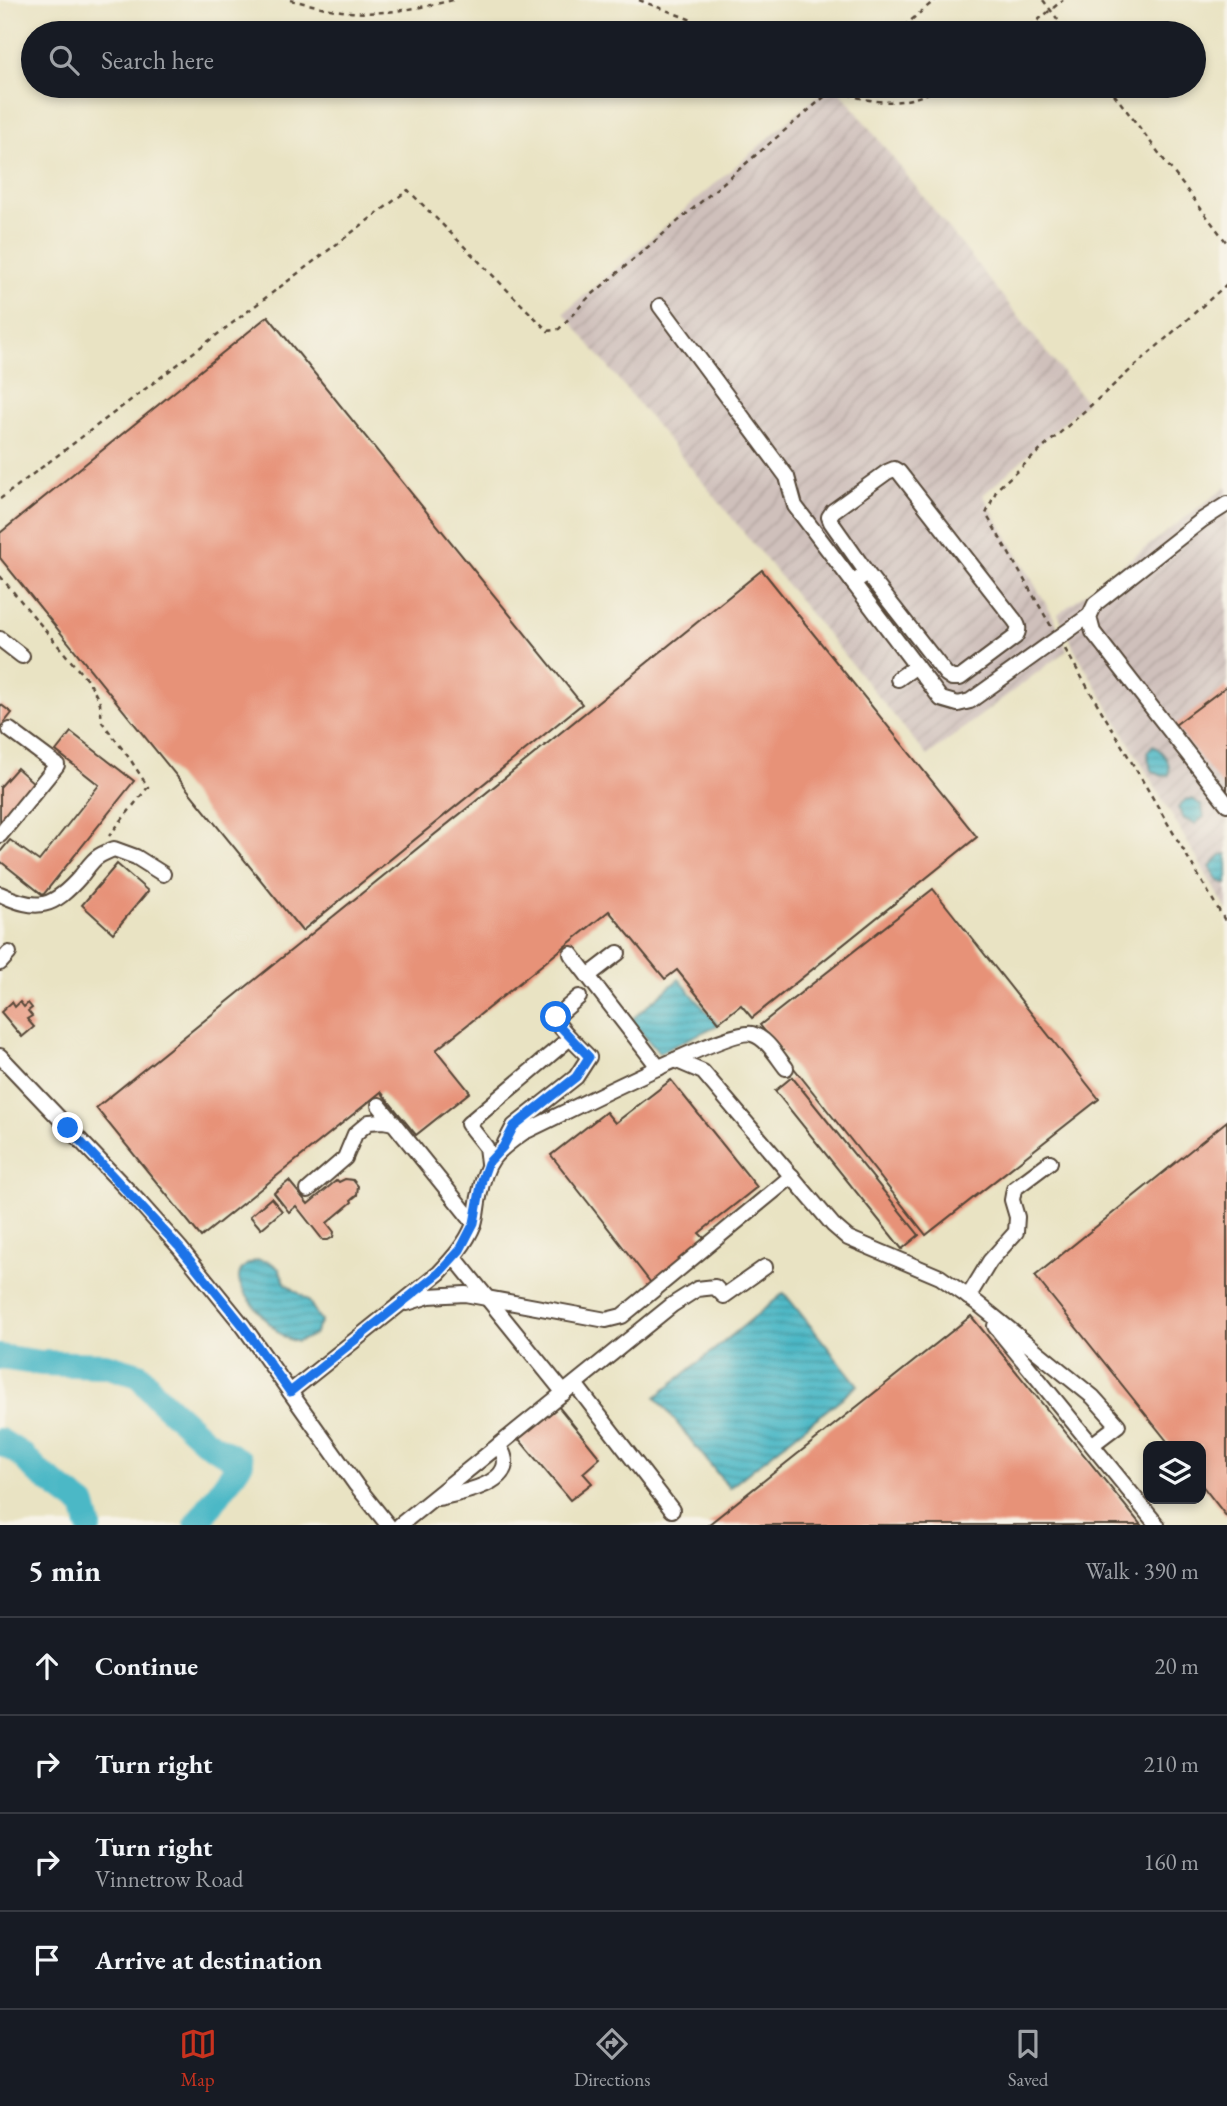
<!DOCTYPE html>
<html lang="en">
<head>
<meta charset="utf-8">
<style>
  body { margin:0; font-family:"EB Garamond",serif; background:#20242c; color:#f1f3f6 }
  .controls { position:absolute; right:21px; bottom:21px; display:grid; overflow:hidden; border-radius:14px; box-shadow:0 4px 10px #0003 }
  .controls button { width:63px; height:63px; display:grid; place-items:center; padding:0; border:0; border-bottom:2px solid #363941; background:#171b24; color:#f1f3f6; font:35px sans-serif }
  .stop { position:absolute; width:21px; height:21px; margin:-16px; border:5px solid #1a73e8; border-radius:50%; background:#fff }
  .stop.end { background:#1a73e8; border-color:#fff; box-shadow:0 2px 7px #0008 }
  .list { margin:0; padding:0; list-style:none }
  h2 { display:flex; justify-content:space-between; align-items:center; height:91px; margin:0; padding:0 28px; font-size:30px }
  h2 small { font-size:23px; font-weight:400; color:#9ea1a6 }
  .list li { display:grid; grid-template-columns:46px 1fr auto; gap:21px; align-items:center; box-sizing:border-box; height:98px; padding:0 28px; border-top:2px solid #363941 }
  .list b { display:block; font-size:26px; white-space:nowrap }
  .list p { margin:0; font-size:23px; white-space:nowrap; color:#9ea1a6 }
  .list em { font-size:23px; font-style:normal; color:#9ea1a6 }
  .icon { flex:none; width:38px; height:38px; fill:none; stroke:currentColor; stroke-width:2; stroke-linecap:round; stroke-linejoin:round }
  .map { position:relative; flex:none; width:1227px; height:1525px; overflow:hidden }
  .search { position:absolute; background:#171b24; box-shadow:0 4px 10px #0003; left:21px; right:21px; top:21px; height:77px; display:flex; align-items:center; gap:18px; box-sizing:border-box; padding:0 24px; border-radius:38px; color:#9ea1a6; font-size:26px }
  .sheet { height:483px; background:#171b24 }
  nav { display:flex; justify-content:space-around; align-items:center; box-sizing:border-box; height:98px; border-top:2px solid #363941; background:#171b24; font-size:19px; color:#9ea1a6 }
  nav a { display:grid; justify-items:center; gap:4px }
  nav .on { color:#c8321e }
  .map>svg:first-child { display:block }
  .industrial { fill:url(#industrial-furrows) }
  .water { fill:url(#water-rules); stroke:#437172; stroke-width:2 }
  .lines { fill:none; stroke-linecap:round; stroke-linejoin:round }
  .river { stroke:#4bb8c6; stroke-width:26 }
  .building { fill:#e79278 }
  .minor-casing { stroke:#554637; stroke-width:18 }
  .path { stroke:#554637; stroke-width:2.5; stroke-dasharray:5 5; stroke-linecap:butt }
  .minor { stroke:#fff; stroke-width:14 }
  .route { stroke:#1a73e8; stroke-width:9 }
</style>
</head>
<body>
<div class="map">
<svg width="1227" height="1525" viewBox="0 0 1227 1525">
  <defs>
    <pattern id="industrial-furrows" width="10" height="10" patternUnits="userSpaceOnUse" patternTransform="scale(1.75)"><rect width="10" height="10" fill="#cfc0bb"/><path d="M-1 1l2-2M0 10L10 0M9 11l2-2" fill="none" stroke="#b3a5a0"/></pattern>
    <pattern id="water-rules" width="6" height="5" patternUnits="userSpaceOnUse" patternTransform="scale(1.75)"><rect width="6" height="5" fill="#4bb8c6"/><path d="M0 2.5h6" fill="none" stroke="#4096a0"/></pattern>
  </defs>
  <rect width="100%" height="100%" fill="#f7f3e8"/>
  <filter id="ink" filterUnits="userSpaceOnUse"><feTurbulence type="fractalNoise" baseFrequency=".0143" numOctaves="2"/><feDisplacementMap in="SourceGraphic" scale="14" xChannelSelector="R" yChannelSelector="G"/><feConvolveMatrix kernelMatrix="1 2 1 2 8 2 1 2 1" color-interpolation-filters="sRGB"/></filter>
  <filter id="wash" filterUnits="userSpaceOnUse"><feTurbulence type="fractalNoise" baseFrequency=".00686" numOctaves="4" result="noise"/><feDisplacementMap in="SourceGraphic" scale="28" xChannelSelector="R" yChannelSelector="G"/><feGaussianBlur stdDeviation="1.57" result="paint"/><feColorMatrix in="noise" values="0 0 0 0 0 0 0 0 0 0 0 0 0 0 0 0 0 1.4 0 .05"/><feComposite in="paint" operator="in"/></filter>
  <g filter="url(#wash)">
    <rect width="100%" height="100%" fill="#e9e3c3"/>
    <g class="industrial">
      <path d="M 829,86 L 836,86 L 1086,402 L 983,495 L 1054,618 L 1067,650 L 927,756 L 564,313 Z"/>
      <path d="M 1227,486 L 1227,910 L 1075,650 L 1058,614 Z"/>
    </g>
    <g class="water">
      <path d="M 1153,745 C 1164,753 1171,761 1169,775 L 1162,776 L 1151,770 L 1147,752 Z"/>
      <path d="M 1186,799 L 1193,799 L 1202,806 L 1204,817 L 1195,824 L 1184,819 L 1178,808 Z"/>
      <path d="M 1227,854 L 1227,884 L 1218,881 L 1210,867 L 1221,855 Z"/>
      <path d="M 679,979 L 718,1025 L 659,1053 L 631,1020 Z"/>
      <path d="M 258,1260 L 270,1262 L 279,1269 L 286,1284 L 308,1300 L 321,1321 L 314,1335 L 297,1342 C 292,1340 286,1339 282,1335 C 271,1326 238,1291 239,1278 C 239,1267 249,1263 258,1260 Z"/>
      <path d="M 784,1293 L 858,1385 L 729,1488 L 656,1397 Z"/>
    </g>
    <g class="lines">
      <g class="river">
        <path d="M 0,1357 L 41,1363 L 105,1365 L 139,1375 L 158,1398 L 205,1441 L 241,1462 L 197,1525"/>
        <path d="M 0,1441 L 22,1455 L 37,1471 L 84,1506 L 89,1525"/>
      </g>
    </g>
    <g id="blocks">
      <g class="building">
        <path d="M 268,316 L 582,704 L 302,931 L 0,558 L 0,533 Z"/>
        <path d="M 762,570 L 977,837 L 752,1018 L 741,1005 L 719,1022 L 677,970 L 665,979 L 609,911 L 436,1050 L 470,1092 L 416,1135 L 381,1092 L 201,1237 L 96,1108 Z"/>
        <path d="M 1227,686 L 1227,792 L 1175,725 Z"/>
        <path d="M 0,704 L 12,713 L 0,728 Z"/>
        <path d="M 71,732 L 134,781 L 43,895 L 0,861 L 0,852 L 10,840 L 39,861 L 99,785 L 56,751 Z"/>
        <path d="M 17,768 L 35,784 L 0,826 L 0,787 Z"/>
        <path d="M 117,864 L 148,891 L 113,933 L 82,905 Z"/>
        <path d="M 933,889 L 1099,1099 L 926,1235 L 760,1025 Z"/>
        <path d="M 12,1002 L 15,1007 L 20,1002 L 24,1007 L 28,1003 L 32,1008 L 28,1011 L 32,1016 L 27,1019 L 34,1027 L 22,1037 L 1,1012 Z"/>
        <path d="M 792,1077 L 919,1235 L 902,1249 L 775,1091 Z"/>
        <path d="M 671,1080 L 757,1187 L 699,1233 L 706,1240 L 651,1283 L 551,1155 L 606,1112 L 615,1123 Z"/>
        <path d="M 1227,1121 L 1227,1517 L 1201,1484 L 1201,1446 L 1171,1446 L 1035,1276 Z"/>
        <path d="M 345,1179 L 353,1180 L 358,1186 L 357,1195 L 351,1200 L 352,1202 L 327,1223 L 334,1232 L 333,1237 L 328,1240 L 323,1240 L 296,1206 L 289,1212 L 274,1193 L 289,1181 L 308,1204 L 337,1180 L 339,1182 Z"/>
        <path d="M 271,1198 L 282,1211 L 261,1229 L 250,1216 Z"/>
        <path d="M 971,1316 L 1141,1525 L 708,1525 Z"/>
        <path d="M 558,1406 L 600,1458 L 583,1473 L 592,1483 L 570,1500 L 518,1438 Z"/>
      </g>
    </g>
  </g>
  <g filter="url(#ink)">
    <use href="#blocks" fill-opacity="0" stroke="#554637" stroke-width="2"/>
    <g class="lines">
      <g class="minor-casing">
        <g id="minor">
          <path d="M 660,306 L 787,477 L 795,506 L 941,699 L 958,704 L 970,701 L 1090,615"/>
          <path d="M 1227,504 L 1202,520 L 1095,604 L 1089,617 L 1093,632 L 1227,804"/>
          <path d="M 853,583 L 867,573 L 831,522 L 829,517 L 833,511 L 887,472 L 894,469 L 899,472 L 1012,617 C 1018,624 1021,629 1015,637 L 960,678 L 952,678 L 946,674 L 867,573"/>
          <path d="M 0,639 L 22,656"/>
          <path d="M 898,679 L 915,667"/>
          <path d="M 0,835 L 57,765 L 10,730"/>
          <path d="M 0,894 C 38,912 53,908 81,876 C 86,870 92,860 99,856 C 104,853 109,851 114,849 L 136,857 L 163,874"/>
          <path d="M 571,954 L 659,1068"/>
          <path d="M 0,963 L 9,953"/>
          <path d="M 588,976 L 618,953"/>
          <path d="M 570,1038 L 556,1022 L 556,1017 L 579,997"/>
          <path d="M 0,1056 L 139,1202 L 180,1248 L 244,1327 L 356,1485 L 388,1525"/>
          <path d="M 675,1060 L 703,1072 L 833,1225 L 848,1238 L 940,1277 L 977,1303 L 1093,1397 L 1118,1425 L 1093,1444"/>
          <path d="M 379,1105 L 474,1223"/>
          <path d="M 488,1163 L 486,1147 L 468,1124 L 570,1038 L 589,1057 L 576,1077 L 514,1126 L 505,1143"/>
          <path d="M 308,1190 L 345,1158 L 355,1134 L 369,1122 L 383,1121 L 394,1123"/>
          <path d="M 454,1257 L 564,1393"/>
          <path d="M 968,1297 L 990,1261 L 1016,1232 L 1017,1217 L 1012,1200 L 1014,1189 L 1050,1162"/>
          <path d="M 407,1303 L 429,1296 L 465,1294 L 606,1320 L 622,1316 L 792,1176"/>
          <path d="M 995,1326 L 1157,1525"/>
          <path d="M 575,1384 L 672,1510"/>
          <path d="M 290,1392 L 439,1273 C 453,1258 466,1244 474,1224 C 477,1215 477,1205 479,1197 C 486,1160 494,1153 524,1132 C 557,1117 731,1027 752,1034 C 767,1038 777,1057 786,1068"/>
          <path d="M 438,1498 C 456,1494 513,1485 504,1456 C 503,1452 500,1449 498,1446"/>
          <path d="M 400,1525 L 672,1305 L 697,1289 L 715,1287 L 724,1296 L 765,1267"/>
        </g>
      </g>
      <g class="path">
        <path d="M 290,0 C 310,4 330,10 350,12 C 384,15 420,8 453,0"/>
        <path d="M 639,0 L 689,19 L 719,33"/>
        <path d="M 1043,0 L 1068,33"/>
        <path d="M 896,33 L 935,0"/>
        <path d="M 1022,33 L 1063,0"/>
        <path d="M 829,86 C 869,105 903,109 942,86"/>
        <path d="M 1108,86 L 1227,243"/>
        <path d="M 0,499 L 408,190 L 548,331 L 559,329 L 588,298 L 837,86"/>
        <path d="M 0,576 L 91,685 L 100,703 L 102,722 L 130,759 L 148,787 L 109,836"/>
        <path d="M 1051,626 L 986,514 L 997,489 L 1227,284"/>
        <path d="M 1065,649 L 1227,924"/>
      </g>
      <use href="#minor" class="minor"/>
    </g>
  </g>
  <g class="lines" filter="url(#ink)">
    <path class="route" d="M 68,1128 L 180,1248 L 244,1327 L 290,1392 L 439,1273 L 460,1250 L 474,1223 L 482,1180 L 488,1163 L 503,1147 L 514,1126 L 576,1077 L 589,1057 L 556,1022 L 556,1017"/>
  </g>
</svg>
<div class="controls">
<button><svg class="icon" aria-label="layers" viewBox="0 0 24 24"><path d="M12 4l9 5-9 5-9-5zM3 14l9 5 9-5"/></svg></button>
</div>
<div class="stop" style="left:556px;top:1017px"></div>
<div class="stop end" style="left:68px;top:1128px"></div>
<div class="search"><svg class="icon" aria-label="search" viewBox="0 0 24 24"><circle cx="10" cy="10" r="6"/><path d="M15 15l6 6"/></svg>Search here</div>
</div>
<section class="sheet">
<h2>5 min<small>Walk · 390 m</small></h2>
<ul class="list">
<li><svg class="icon" aria-label="ahead" viewBox="0 0 24 24"><path d="M12 20V5M6 11l6-6 6 6"/></svg><div><b>Continue</b></div><em>20 m</em></li>
<li><svg class="icon" aria-label="right" viewBox="0 0 24 24"><path d="M7 20v-9h11M14 6l5 5-5 5"/></svg><div><b>Turn right</b></div><em>210 m</em></li>
<li><svg class="icon" aria-label="right" viewBox="0 0 24 24"><path d="M7 20v-9h11M14 6l5 5-5 5"/></svg><div><b>Turn right</b><p>Vinnetrow Road</p></div><em>160 m</em></li>
<li><svg class="icon" aria-label="arrive" viewBox="0 0 24 24"><path d="M6 21V4h12l-3 4 3 4H6"/></svg><div><b>Arrive at destination</b></div></li>
</ul>
</section>
<nav>
<a class="on"><svg class="icon" aria-label="map" viewBox="0 0 24 24"><path d="M3 6l6-2 6 2 6-2v14l-6 2-6-2-6 2zM9 4v14M15 6v14"/></svg>Map</a>
<a><svg class="icon" aria-label="directions" viewBox="0 0 24 24"><path d="M12 3l9 9-9 9-9-9zM9 14v-3h6M13 9l2 2-2 2"/></svg>Directions</a>
<a><svg class="icon" aria-label="saved" viewBox="0 0 24 24"><path d="M7 4h10v16l-5-4-5 4z"/></svg>Saved</a>
</nav>
</body>
</html>
